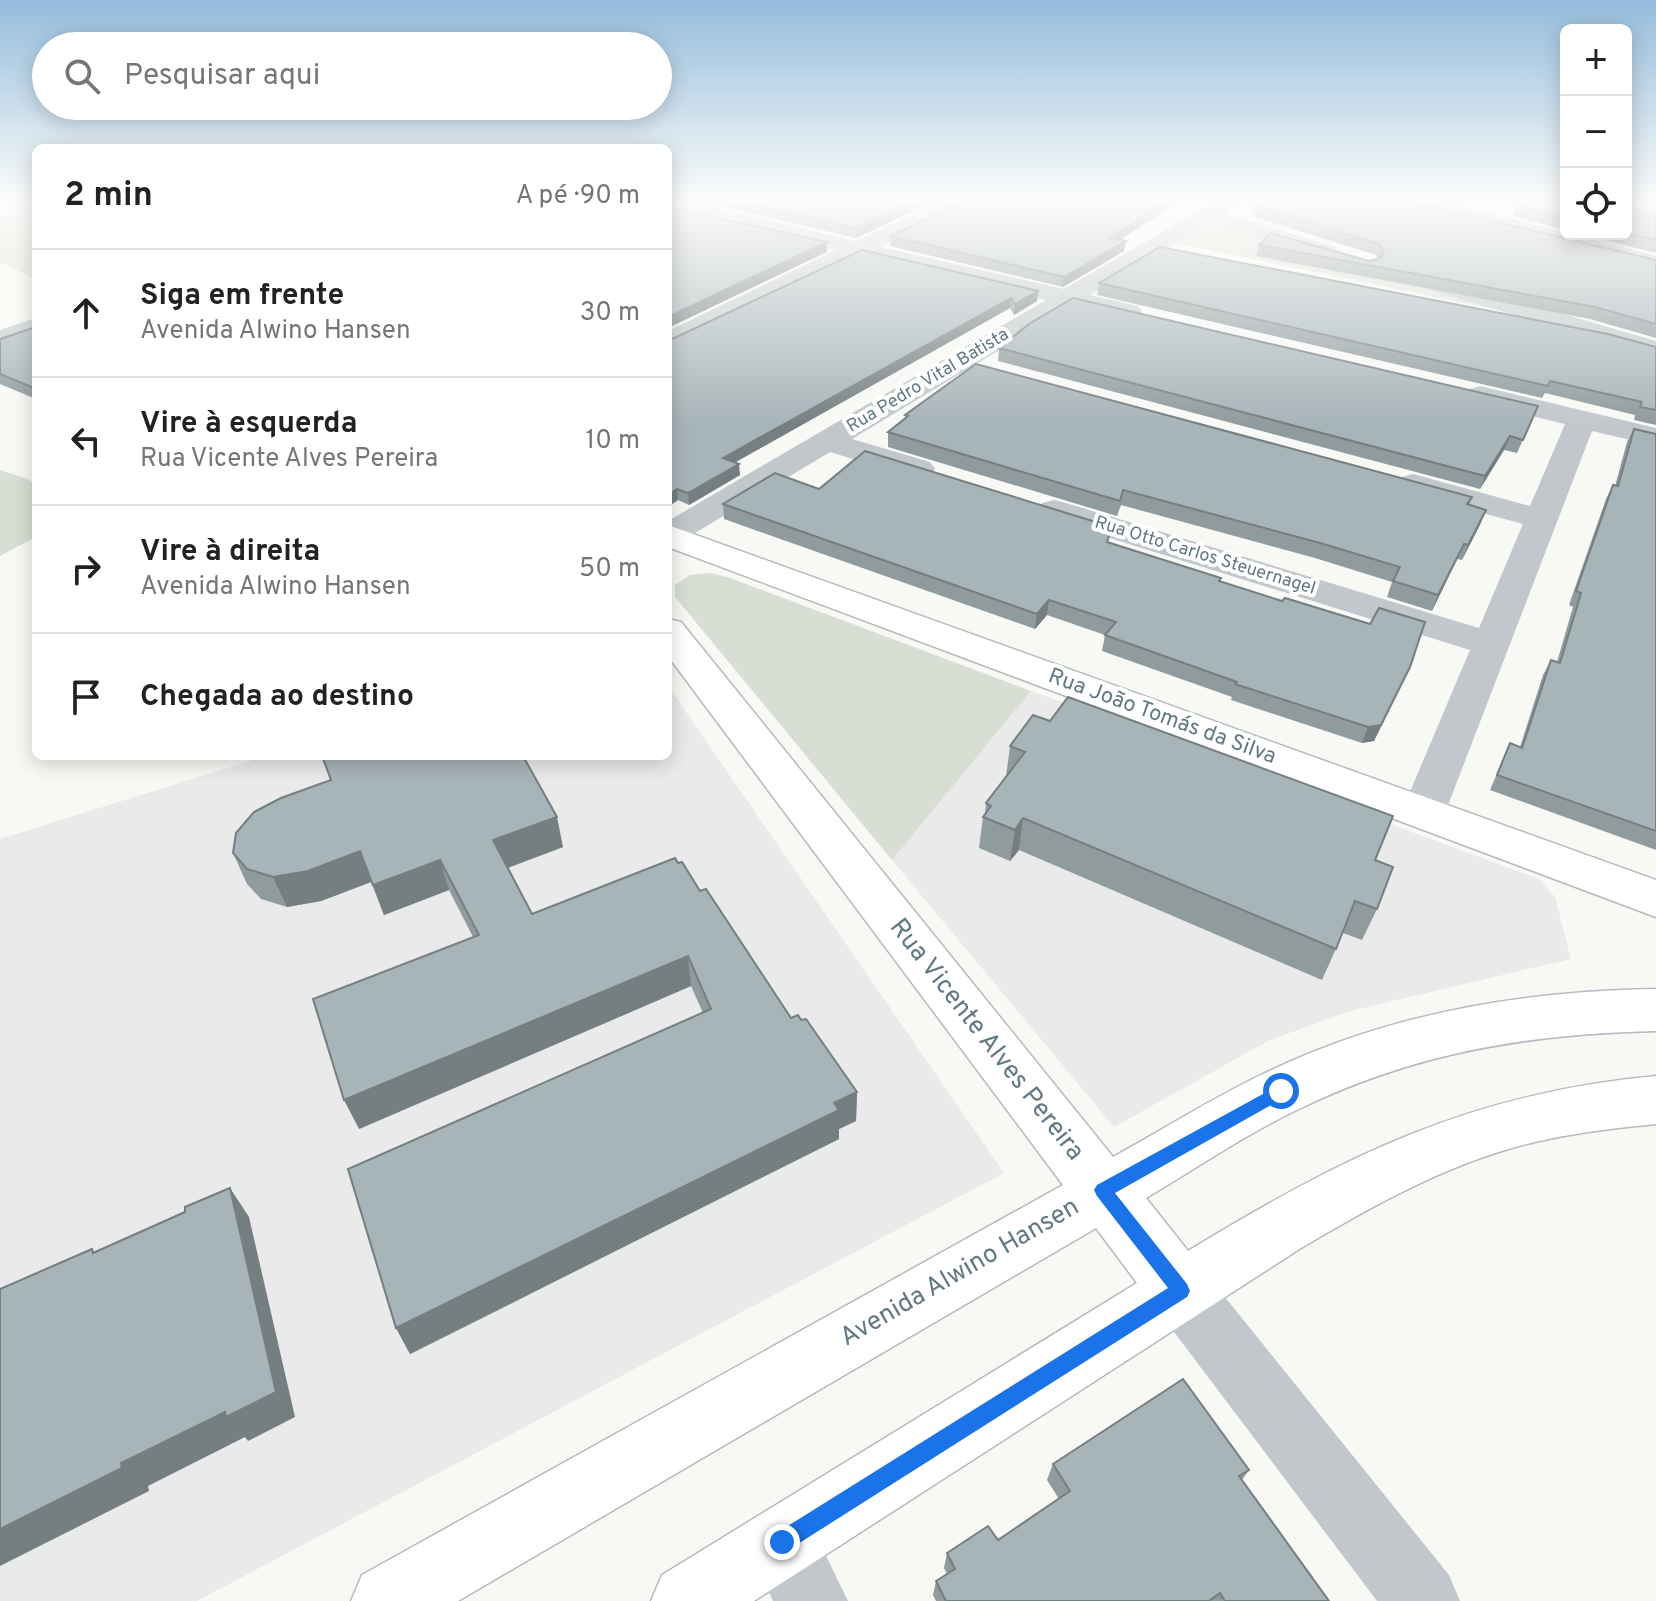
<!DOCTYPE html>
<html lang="pt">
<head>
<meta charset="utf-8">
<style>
  body { margin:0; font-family:Overpass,sans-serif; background:#f6f6f6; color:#222 }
  .controls { position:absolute; right:24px; top:24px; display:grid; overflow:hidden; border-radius:12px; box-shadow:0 4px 20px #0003 }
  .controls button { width:72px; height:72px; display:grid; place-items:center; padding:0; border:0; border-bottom:2px solid #e0e0e0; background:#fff; color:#222; font:40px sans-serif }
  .stop { position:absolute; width:24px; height:24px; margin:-18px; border:6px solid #1a73e8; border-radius:50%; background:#fff }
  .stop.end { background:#1a73e8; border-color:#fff; box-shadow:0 2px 8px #0008 }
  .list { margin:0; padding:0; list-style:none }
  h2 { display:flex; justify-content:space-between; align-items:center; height:104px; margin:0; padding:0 32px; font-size:34px }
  h2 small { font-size:26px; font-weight:400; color:#767676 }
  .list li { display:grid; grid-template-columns:52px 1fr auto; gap:24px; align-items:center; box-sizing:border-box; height:128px; padding:0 32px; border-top:2px solid #e0e0e0 }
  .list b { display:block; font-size:30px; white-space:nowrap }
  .list p { margin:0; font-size:26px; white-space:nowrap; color:#767676 }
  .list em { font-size:26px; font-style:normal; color:#767676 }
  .icon { flex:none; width:44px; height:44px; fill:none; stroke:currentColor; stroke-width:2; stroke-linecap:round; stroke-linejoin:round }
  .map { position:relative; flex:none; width:1656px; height:1601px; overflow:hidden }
  .search { position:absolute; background:#fff; box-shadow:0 4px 20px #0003; left:32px; top:32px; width:640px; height:88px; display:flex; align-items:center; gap:20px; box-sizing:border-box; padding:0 28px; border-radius:44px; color:#767676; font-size:30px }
  .panel { position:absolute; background:#fff; box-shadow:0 4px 20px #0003; left:32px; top:144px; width:640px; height:616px; border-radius:12px }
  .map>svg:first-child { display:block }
  .built { fill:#e9eae9 }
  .green { fill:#d9ded4 }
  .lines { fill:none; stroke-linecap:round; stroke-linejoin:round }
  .secondary-casing { stroke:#b3bbbf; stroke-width:3 }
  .street { fill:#c1c7ca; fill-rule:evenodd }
  .secondary { fill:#fff; fill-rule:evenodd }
  .wall { fill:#909b9e }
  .shaded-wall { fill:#757e81 }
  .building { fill:#a7b4b8; stroke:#757e81; stroke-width:2 }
  .route { fill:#1a73e8 }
  .labels { text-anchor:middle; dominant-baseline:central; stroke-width:8; stroke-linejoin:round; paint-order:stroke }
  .far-street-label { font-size:18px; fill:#617983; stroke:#fff }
  .street-label { font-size:22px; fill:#617983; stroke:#fff }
  .near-street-label { font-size:26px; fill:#617983; stroke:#fff }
</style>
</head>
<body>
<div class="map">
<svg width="1656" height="1601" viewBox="0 0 1656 1601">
  <rect width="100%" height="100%" fill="#f8f8f5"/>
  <g class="built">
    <path d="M 668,686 L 1004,1173 L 197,1601 L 0,1601 L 0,839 L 266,756 L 668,756 Z"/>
    <path d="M 1031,691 L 1539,879 L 1555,897 L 1571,959 L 1350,1011 L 1270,1040 L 1114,1127 L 892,860 Z"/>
  </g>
  <g class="green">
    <path d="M 36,207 L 36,279 L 0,262 L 0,217 Z"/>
    <path d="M 1222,224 L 1487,307 L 1488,308 L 1181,244 L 1179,239 L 1199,225 Z"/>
    <path d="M 0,470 L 28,479 L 36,485 L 36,537 L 0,556 Z"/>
    <path d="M 711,573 L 730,578 L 1031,691 L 892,860 L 675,597 L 675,585 L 690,575 Z"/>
  </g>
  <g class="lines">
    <g class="secondary-casing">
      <g id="secondary">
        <path d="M 668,202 L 690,202 L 687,207 L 668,213 Z"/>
        <path d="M 668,525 L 1656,880 L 1656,917 L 668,547 Z"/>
        <path d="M 668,619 L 681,622 L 1113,1157 C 1162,1130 1211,1099 1261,1075 C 1385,1014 1520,991 1656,989 L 1656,1031 C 1529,1034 1418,1052 1303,1107 C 1249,1132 1197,1168 1146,1198 L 1188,1251 C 1344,1156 1471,1093 1656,1076 L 1656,1124 C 1605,1129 1555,1135 1505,1150 C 1432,1172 1366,1210 1301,1248 L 754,1601 L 651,1601 L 662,1575 L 1137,1283 L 1096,1228 L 458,1601 L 351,1601 L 362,1575 L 1063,1185 L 668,656 Z"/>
      </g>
    </g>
    <g class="street">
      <path d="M 668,202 L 687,202 L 856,241 L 938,202 L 966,202 L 963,207 L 881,247 L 1064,289 L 1214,202 L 1240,202 L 1225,214 L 1336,247 L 1340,252 L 1336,257 L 1328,259 L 1209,223 L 1090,295 L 1138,306 L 1142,312 L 1138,318 L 1129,320 L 1072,306 L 852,439 L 930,462 L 935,469 L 930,476 L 919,479 L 830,452 L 680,542 L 668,545 L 668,521 L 1046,300 L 861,256 L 668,349 L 668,331 L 836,250 L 668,211 Z"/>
      <path d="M 1409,202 L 1445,202 L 1656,256 L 1656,270 L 1412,207 Z"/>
      <path d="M 1436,277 L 1656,341 L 1656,358 L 1427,289 L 1424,284 L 1427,279 Z"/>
      <path d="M 36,318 L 36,335 L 0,347 L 0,330 Z"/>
      <path d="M 1480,386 L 1656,428 L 1656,446 L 1592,431 L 1445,813 L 1439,824 L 1423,829 L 1407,824 L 1401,813 L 1470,650 L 1042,517 L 1037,510 L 1042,503 L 1054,500 L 1066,503 L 1479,628 L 1523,524 L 1402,491 L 1397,484 L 1402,477 L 1413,474 L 1530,506 L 1565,424 L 1470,401 L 1465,395 L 1470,389 Z"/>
      <path d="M 1181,1261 L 1203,1270 L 1449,1575 L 1460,1601 L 1377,1601 L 1159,1312 L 1150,1291 L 1159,1270 Z"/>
      <path d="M 782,1506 L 807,1517 L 848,1601 L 773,1601 L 746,1542 L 757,1517 Z"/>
    </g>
    <use href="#secondary" class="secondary"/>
  </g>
  <g class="wall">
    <path d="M 702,202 L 932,202 L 856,238 Z"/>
    <path d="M 1178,202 L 1120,240 L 1124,251 L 1063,287 L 890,246 L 890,236 Z"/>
    <path d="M 1566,202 L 1566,230 L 1513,216 L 1517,205 Z"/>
    <path d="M 1254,205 L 1656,260 L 1656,338 L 1590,319 L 1256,256 L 1259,245 L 1369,261 L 1378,260 L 1376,255 L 1252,216 Z"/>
    <path d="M 1626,207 L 1656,213 L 1656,253 L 1582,234 L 1626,234 Z"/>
    <path d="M 1099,283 L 1656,347 L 1656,425 L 1634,420 L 1635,415 L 1545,393 L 1542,398 L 1097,295 Z"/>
    <path d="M 1038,291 L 1037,301 L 1014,315 L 1010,308 L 736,462 L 740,475 L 689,505 L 678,500 L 672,504 L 668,503 L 668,341 Z"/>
    <path d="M 36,327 L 36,399 L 0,384 L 0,339 Z"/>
    <path d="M 999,348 L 1538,406 L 1517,453 L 1504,450 L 1480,489 L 998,361 Z"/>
    <path d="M 905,415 L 1472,497 L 1469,505 L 1486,510 L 1462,560 L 1457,559 L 1432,611 L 1387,597 L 1392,582 L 1315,558 L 1121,505 L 1117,516 L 888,447 L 888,432 L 905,419 Z"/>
    <path d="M 1634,429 L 1656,434 L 1656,850 L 1490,790 L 1510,743 L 1520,747 L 1543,675 L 1551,660 L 1557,662 L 1573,607 L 1569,605 L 1606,499 L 1613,485 L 1615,486 L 1627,442 Z"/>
    <path d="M 819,489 L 1109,543 L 1220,581 L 1410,667 L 1374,741 L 1362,743 L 1231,700 L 1232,697 L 1102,651 L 1105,635 L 1047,615 L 1035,629 L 724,519 L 723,504 Z"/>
    <path d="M 1010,746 L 1375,860 L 1377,909 L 1362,940 L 1343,933 L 1322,980 L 1019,850 L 1010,861 L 979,848 L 983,817 L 985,814 L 986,803 L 1006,777 Z"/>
    <path d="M 331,781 L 563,847 L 508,868 L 532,914 L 700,891 L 791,1018 L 857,1092 L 856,1121 L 839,1129 L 839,1139 L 410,1354 L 396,1328 L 703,1013 L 691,986 L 359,1129 L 473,937 L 449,890 L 384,915 L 371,882 L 321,901 L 287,907 L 261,899 L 247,884 L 233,853 Z"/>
    <path d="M 1053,1464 L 1249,1470 L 1242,1480 L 1329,1601 L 936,1601 L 933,1595 L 936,1581 L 947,1574 L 944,1568 L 947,1553 L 998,1540 L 1059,1499 L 1047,1480 Z"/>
  </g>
  <g class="shaded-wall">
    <path d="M 912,202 L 932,202 L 856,238 L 856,228 Z"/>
    <path d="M 1166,202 L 1178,202 L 1108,247 L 1110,238 Z"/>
    <path d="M 1126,241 L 1124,251 L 1063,287 L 1064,277 Z"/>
    <path d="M 827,242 L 827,252 L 668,328 L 668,317 Z"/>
    <path d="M 1038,291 L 1037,301 L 1014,315 L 1015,304 Z"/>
    <path d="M 1011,298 L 1010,308 L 723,469 L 723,458 Z"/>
    <path d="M 1510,436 L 1504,450 L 1480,489 L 1485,476 Z"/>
    <path d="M 739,464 L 740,475 L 689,505 L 688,493 Z"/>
    <path d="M 677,489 L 678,500 L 672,504 L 671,493 Z"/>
    <path d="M 1486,510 L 1480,525 L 1462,560 L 1468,545 Z"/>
    <path d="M 1464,544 L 1457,559 L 1432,611 L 1438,595 Z"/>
    <path d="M 1049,600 L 1047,615 L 1035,629 L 1037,614 Z"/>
    <path d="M 1410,667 L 1374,741 L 1362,743 L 1368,727 Z"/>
    <path d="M 557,817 L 563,847 L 501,870 L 493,840 Z"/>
    <path d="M 1023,818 L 1019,850 L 1010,861 L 1015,830 Z"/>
    <path d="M 360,851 L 371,882 L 321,901 L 287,907 L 273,877 Z"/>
    <path d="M 440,860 L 449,890 L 384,915 L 373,885 Z"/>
    <path d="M 688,956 L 691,986 L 359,1129 L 344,1100 Z"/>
    <path d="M 857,1092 L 856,1121 L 839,1129 L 839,1139 L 410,1354 L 396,1328 Z"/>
    <path d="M 230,1188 L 249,1217 L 295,1417 L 248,1441 L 245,1437 L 148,1486 L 149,1491 L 0,1566 L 0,1529 L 121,1463 Z"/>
  </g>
  <g class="building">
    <path d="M 741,202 L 912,202 L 856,228 Z"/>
    <path d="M 962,202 L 1166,202 L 1110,238 L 1126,241 L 1064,277 L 890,236 Z"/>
    <path d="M 1259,202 L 1413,202 L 1656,260 L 1656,324 L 1595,307 L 1259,245 L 1271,233 L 1369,261 L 1379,259 L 1384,253 L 1379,244 L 1254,205 Z"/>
    <path d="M 1526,202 L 1566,202 L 1566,218 L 1517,205 Z"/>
    <path d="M 668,207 L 827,242 L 668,317 Z"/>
    <path d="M 1626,207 L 1656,213 L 1656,240 L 1626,233 Z"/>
    <path d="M 1160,247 L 1608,334 L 1656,347 L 1656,410 L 1640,407 L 1642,402 L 1550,381 L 1548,386 L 1099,283 Z"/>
    <path d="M 862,250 L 1038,291 L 1015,304 L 1011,298 L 723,458 L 739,464 L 688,493 L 677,489 L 671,493 L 668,492 L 668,341 Z"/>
    <path d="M 1073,298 L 1538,406 L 1523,440 L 1510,436 L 1485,476 L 999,348 L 1029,324 Z"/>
    <path d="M 36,327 L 36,389 L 0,374 L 0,339 Z"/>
    <path d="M 976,364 L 1472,497 L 1467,504 L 1486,510 L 1468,545 L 1464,544 L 1438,595 L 1393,581 L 1400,567 L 1320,543 L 1123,490 L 1120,501 L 888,432 L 908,416 L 905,415 Z"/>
    <path d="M 1634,429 L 1656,434 L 1656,831 L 1497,775 L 1510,743 L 1522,748 L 1551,660 L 1560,663 L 1581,593 L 1576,591 L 1613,485 L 1618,486 Z"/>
    <path d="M 865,451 L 1112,527 L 1107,542 L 1221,578 L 1219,581 L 1282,601 L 1285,598 L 1370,624 L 1379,608 L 1425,622 L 1410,667 L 1381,725 L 1368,727 L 1235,684 L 1237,682 L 1105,635 L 1116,622 L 1049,600 L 1037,614 L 723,504 L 775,473 L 819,489 Z"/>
    <path d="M 1068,697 L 1393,816 L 1375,860 L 1393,867 L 1377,909 L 1355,901 L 1336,949 L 1023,818 L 1015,830 L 983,817 L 991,806 L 986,803 L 1025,752 L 1010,746 L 1033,715 L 1050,721 Z"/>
    <path d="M 322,756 L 523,756 L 557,817 L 493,840 L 532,914 L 675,858 L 678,863 L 682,862 L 700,891 L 706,889 L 791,1018 L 798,1015 L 801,1020 L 806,1019 L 857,1092 L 834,1103 L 839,1110 L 396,1328 L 348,1169 L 711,1009 L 688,956 L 344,1100 L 313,999 L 479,935 L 440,860 L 373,885 L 360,851 L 308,871 L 273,877 L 247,869 L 233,853 L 236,833 L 254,812 L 281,798 L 331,780 Z"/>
    <path d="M 230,1188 L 276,1392 L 226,1417 L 225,1412 L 121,1463 L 122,1468 L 0,1529 L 0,1289 L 92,1249 L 93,1253 L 185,1212 L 185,1207 Z"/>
    <path d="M 1183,1379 L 1249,1470 L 1239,1476 L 1329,1601 L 1225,1601 L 1220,1593 L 1209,1601 L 946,1601 L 936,1581 L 955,1569 L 947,1553 L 988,1526 L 998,1540 L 1070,1491 L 1053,1464 Z"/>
  </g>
  <linearGradient id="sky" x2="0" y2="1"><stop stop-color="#94bcdc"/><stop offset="0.47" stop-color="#fcfcfa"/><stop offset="1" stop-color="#fcfcfa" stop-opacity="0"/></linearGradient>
  <rect width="1656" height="426" fill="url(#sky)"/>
  <path class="route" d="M 1281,1084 L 1287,1086 L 1287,1096 L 1115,1193 L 1187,1284 L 1190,1291 L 1187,1297 L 790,1549 L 782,1552 L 775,1549 L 772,1542 L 775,1534 L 1168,1288 L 1097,1196 L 1094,1190 L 1097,1185 Z"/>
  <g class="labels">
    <g class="far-street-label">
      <text transform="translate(928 381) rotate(-31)">Rua Pedro Vital Batista</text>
      <text transform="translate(1205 556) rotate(17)">Rua Otto Carlos Steuernagel</text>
    </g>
    <g class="street-label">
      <text transform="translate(1162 717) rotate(20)">Rua João Tomás da Silva</text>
    </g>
    <g class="near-street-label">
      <text transform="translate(986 1040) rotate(52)">Rua Vicente Alves Pereira</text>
      <text transform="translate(960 1273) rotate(-30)">Avenida Alwino Hansen</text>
    </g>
  </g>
</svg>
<div class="controls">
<button>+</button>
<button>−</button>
<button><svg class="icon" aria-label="locate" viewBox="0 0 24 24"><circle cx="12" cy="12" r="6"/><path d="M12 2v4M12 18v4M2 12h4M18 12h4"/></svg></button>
</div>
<div class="stop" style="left:1281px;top:1091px"></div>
<div class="stop end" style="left:782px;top:1542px"></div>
<div class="search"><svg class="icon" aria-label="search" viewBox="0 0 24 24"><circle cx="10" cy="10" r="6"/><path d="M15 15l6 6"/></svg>Pesquisar aqui</div>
<section class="panel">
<h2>2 min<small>A pé · 90 m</small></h2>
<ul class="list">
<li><svg class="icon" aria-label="ahead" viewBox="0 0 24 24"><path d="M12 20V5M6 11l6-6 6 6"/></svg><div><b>Siga em frente</b><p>Avenida Alwino Hansen</p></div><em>30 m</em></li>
<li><svg class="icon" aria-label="left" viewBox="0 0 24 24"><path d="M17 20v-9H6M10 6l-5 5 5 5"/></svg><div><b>Vire à esquerda</b><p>Rua Vicente Alves Pereira</p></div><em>10 m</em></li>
<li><svg class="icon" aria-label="right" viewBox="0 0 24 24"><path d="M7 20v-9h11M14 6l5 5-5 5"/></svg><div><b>Vire à direita</b><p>Avenida Alwino Hansen</p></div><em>50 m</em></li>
<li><svg class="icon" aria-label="arrive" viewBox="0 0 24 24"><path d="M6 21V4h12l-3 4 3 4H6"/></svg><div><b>Chegada ao destino</b></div></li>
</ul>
</section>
</div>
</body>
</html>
